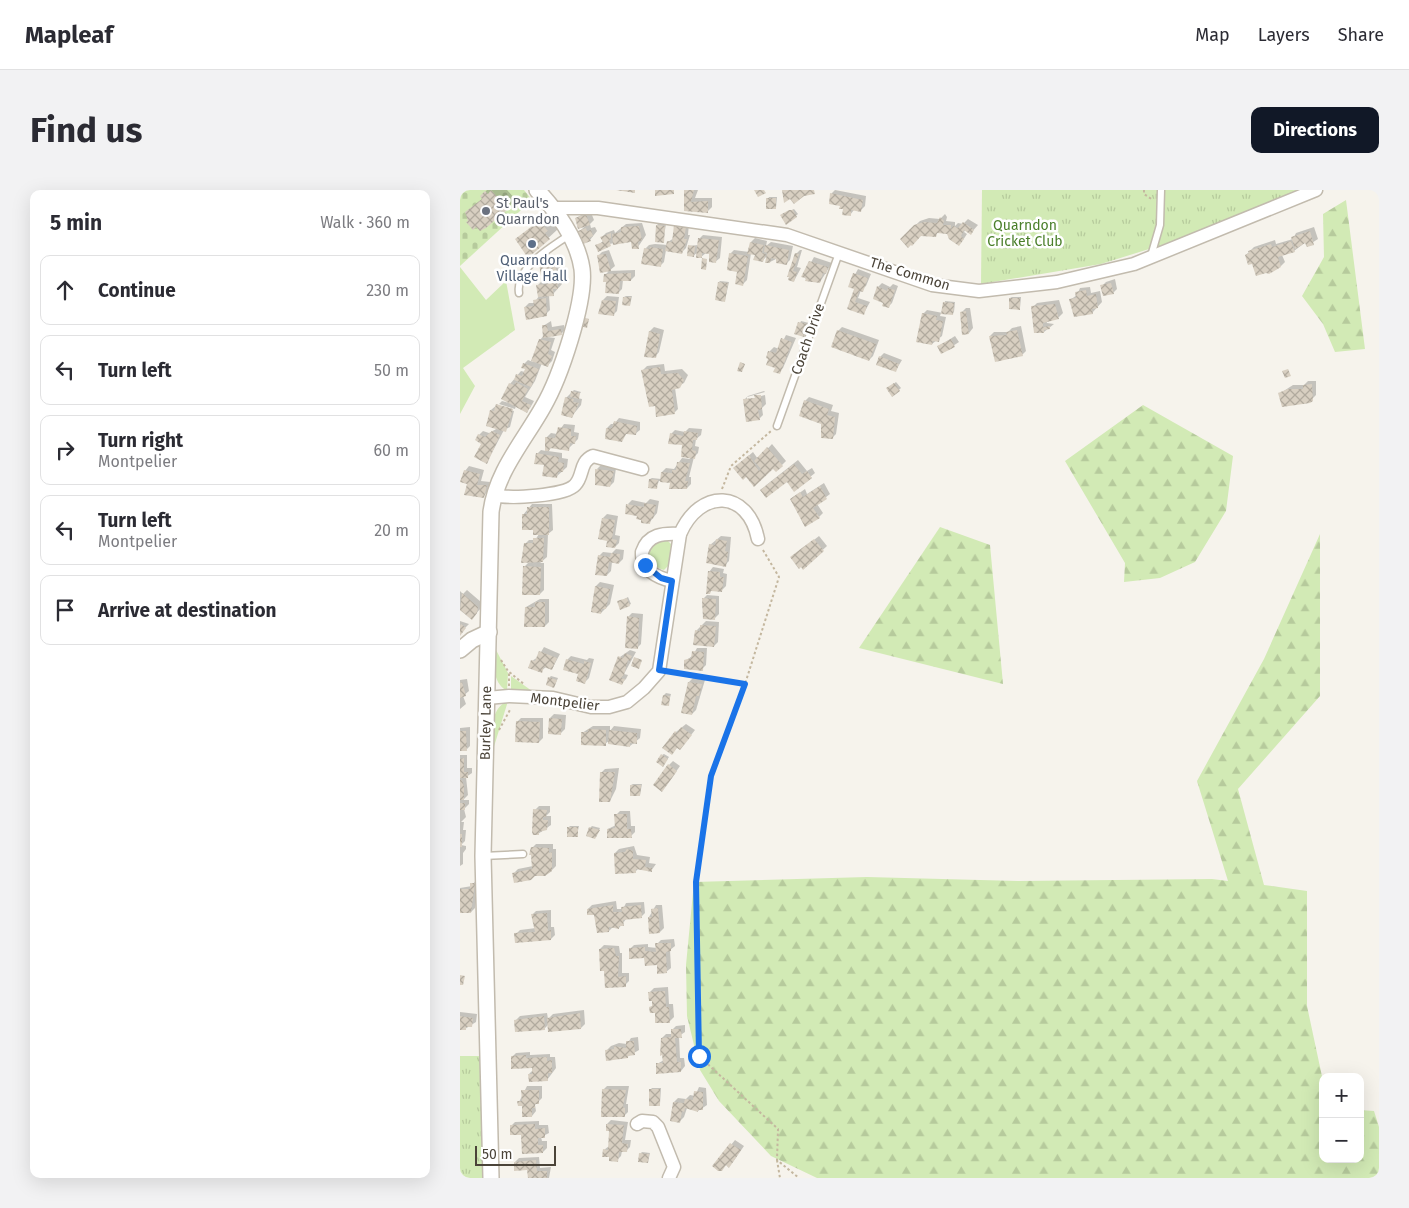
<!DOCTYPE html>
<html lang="en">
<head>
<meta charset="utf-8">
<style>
  body { margin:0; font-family:"Fira Sans",sans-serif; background:#f2f2f3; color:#2b2b33 }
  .controls { position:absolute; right:15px; bottom:15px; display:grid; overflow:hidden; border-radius:10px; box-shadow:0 5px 20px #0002 }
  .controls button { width:45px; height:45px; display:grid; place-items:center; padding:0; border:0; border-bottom:1px solid #e1e1e2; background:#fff; color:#2b2b33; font:25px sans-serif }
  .scale { position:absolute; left:15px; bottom:12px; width:81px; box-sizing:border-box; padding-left:5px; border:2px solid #4b4439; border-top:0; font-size:14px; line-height:18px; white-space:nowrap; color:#4b4439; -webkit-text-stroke:4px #fff; paint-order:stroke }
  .stop { position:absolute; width:15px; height:15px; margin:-11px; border:4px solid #1a73e8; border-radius:50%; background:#fff }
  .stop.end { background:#1a73e8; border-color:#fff; box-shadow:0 1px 5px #0008 }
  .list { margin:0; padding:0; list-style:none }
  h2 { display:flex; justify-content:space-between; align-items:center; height:65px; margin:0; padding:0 20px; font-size:21px }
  h2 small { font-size:16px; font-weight:400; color:#7c7c81 }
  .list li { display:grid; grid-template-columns:32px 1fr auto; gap:15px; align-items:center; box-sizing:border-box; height:70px; margin:0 10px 10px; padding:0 10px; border:1px solid #e1e1e2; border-radius:10px }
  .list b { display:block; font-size:19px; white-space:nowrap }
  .list p { margin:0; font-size:16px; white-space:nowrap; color:#7c7c81 }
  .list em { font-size:16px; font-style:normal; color:#7c7c81 }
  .icon { flex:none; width:28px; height:28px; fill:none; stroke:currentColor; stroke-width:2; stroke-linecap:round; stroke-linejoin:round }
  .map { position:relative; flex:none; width:919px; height:988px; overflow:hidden; border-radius:10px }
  header { display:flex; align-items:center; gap:30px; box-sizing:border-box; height:70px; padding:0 25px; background:#fff; border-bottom:1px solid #e1e1e2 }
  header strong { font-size:24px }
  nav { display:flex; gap:28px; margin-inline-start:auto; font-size:18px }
  .intro { display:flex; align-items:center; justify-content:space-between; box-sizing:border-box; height:120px; padding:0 30px }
  h1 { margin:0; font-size:35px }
  .button { padding:12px 22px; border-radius:10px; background:#111827; color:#fff; font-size:18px; font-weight:700 }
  main { display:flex; gap:30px; padding:0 30px }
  aside { flex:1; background:#fff; border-radius:10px; box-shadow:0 5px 20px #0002 }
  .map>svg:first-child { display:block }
  .green { fill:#d2eab5 }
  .forest { fill:url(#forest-firs) }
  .cemetery { fill:url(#cemetery-stones) }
  .park { fill:url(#park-tufts) }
  .shadow { fill:#0003 }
  .building { fill:url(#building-cross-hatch) }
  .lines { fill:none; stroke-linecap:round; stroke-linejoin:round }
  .service-casing { stroke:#c2bbae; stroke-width:9 }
  .minor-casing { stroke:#c2bbae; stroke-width:15 }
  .tertiary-casing { stroke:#c2bbae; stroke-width:18 }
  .path { stroke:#c4b79f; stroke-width:2; stroke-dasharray:2.5 2.5; stroke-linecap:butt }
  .service { stroke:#fff; stroke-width:6 }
  .minor { stroke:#fff; stroke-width:12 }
  .tertiary { stroke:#fff; stroke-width:15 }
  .route { stroke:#1a73e8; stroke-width:6 }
  .worship-dot { fill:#6b7280; stroke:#fff; stroke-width:2 }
  .service-dot { fill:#5c6f8a; stroke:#fff; stroke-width:2 }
  .labels { text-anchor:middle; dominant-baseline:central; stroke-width:5; stroke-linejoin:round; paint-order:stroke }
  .worship-label { font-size:14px; fill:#5b616d; stroke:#fff; text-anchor:start }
  .park-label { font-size:14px; fill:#4a7f2a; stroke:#fff }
  .service-label { font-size:14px; fill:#4e5e75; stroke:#fff }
  .street-label { font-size:14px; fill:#4b4439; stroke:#fff }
</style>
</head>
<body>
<header>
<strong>Mapleaf</strong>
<nav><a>Map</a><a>Layers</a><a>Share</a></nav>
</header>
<div class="intro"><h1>Find us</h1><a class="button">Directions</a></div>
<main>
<aside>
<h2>5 min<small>Walk · 360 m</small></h2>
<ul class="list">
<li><svg class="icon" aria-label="ahead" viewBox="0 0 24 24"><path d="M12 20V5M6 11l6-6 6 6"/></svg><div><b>Continue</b></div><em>230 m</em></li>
<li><svg class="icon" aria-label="left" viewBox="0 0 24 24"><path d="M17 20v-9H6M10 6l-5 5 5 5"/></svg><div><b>Turn left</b></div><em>50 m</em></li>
<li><svg class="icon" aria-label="right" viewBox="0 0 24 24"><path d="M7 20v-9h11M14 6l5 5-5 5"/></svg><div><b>Turn right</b><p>Montpelier</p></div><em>60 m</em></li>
<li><svg class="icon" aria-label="left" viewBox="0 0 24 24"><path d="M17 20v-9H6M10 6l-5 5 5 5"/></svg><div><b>Turn left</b><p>Montpelier</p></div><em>20 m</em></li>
<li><svg class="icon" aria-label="arrive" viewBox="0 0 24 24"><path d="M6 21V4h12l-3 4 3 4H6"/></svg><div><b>Arrive at destination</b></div></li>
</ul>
</aside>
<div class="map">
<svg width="919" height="988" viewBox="0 0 919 988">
  <defs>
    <pattern id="forest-firs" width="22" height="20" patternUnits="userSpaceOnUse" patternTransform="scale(1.25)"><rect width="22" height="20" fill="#d2eab5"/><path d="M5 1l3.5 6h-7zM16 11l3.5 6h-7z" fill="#b6ca9c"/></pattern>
    <pattern id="cemetery-stones" width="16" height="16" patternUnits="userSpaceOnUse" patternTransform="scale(1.25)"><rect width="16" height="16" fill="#d2eab5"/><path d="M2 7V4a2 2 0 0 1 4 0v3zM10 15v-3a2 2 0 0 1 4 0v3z" fill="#b6ca9c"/></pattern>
    <pattern id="park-tufts" width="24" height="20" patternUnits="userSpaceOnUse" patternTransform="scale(1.25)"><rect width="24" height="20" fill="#d2eab5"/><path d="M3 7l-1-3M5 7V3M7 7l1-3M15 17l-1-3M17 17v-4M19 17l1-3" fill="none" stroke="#b6ca9c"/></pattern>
    <pattern id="building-cross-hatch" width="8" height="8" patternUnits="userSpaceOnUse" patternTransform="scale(1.25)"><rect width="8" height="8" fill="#d8cfc1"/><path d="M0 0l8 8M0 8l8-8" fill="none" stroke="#b1aa9e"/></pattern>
  </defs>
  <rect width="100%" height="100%" fill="#f6f3ec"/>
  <g class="green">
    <path d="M 0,77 L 26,110 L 46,91 L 55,140 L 3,178 L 15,196 L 0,224 Z"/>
    <path d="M 198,351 L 208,351 L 211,354 L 210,374 L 204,380 C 195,378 187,370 188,359 Z"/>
    <path d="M 35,458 L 48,483 L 47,501 C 31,491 35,475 35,458 Z"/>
    <path d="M 51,486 L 72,501 L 51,502 Z"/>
    <path d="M 48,511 L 32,563 C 33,545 28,519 48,511 Z"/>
  </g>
  <g class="forest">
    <path d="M 886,10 L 905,159 L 875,162 L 863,134 L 842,106 L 864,67 L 863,24 Z"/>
    <path d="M 683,215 L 773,266 L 766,321 L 735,372 L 700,388 L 664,392 L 665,373 L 605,271 Z"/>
    <path d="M 480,337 L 530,355 L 543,494 L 399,458 Z"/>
    <path d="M 860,344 L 860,506 L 778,599 L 804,695 L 847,701 L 847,816 L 863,891 L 863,969 L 900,969 L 900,920 L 914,921 L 919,937 L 919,988 L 357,988 L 311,966 L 259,911 L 240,880 L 227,826 L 226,775 L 234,692 L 407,687 L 558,691 L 752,689 L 768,691 L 737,591 L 804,469 Z"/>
  </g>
  <path class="cemetery" d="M 0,0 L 64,0 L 72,10 L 0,76 Z"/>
  <g class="park">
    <path d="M 522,0 L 843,0 L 718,50 L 641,74 L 521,94 Z"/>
    <path d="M 0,866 L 20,866 L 23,988 L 0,988 Z"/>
  </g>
  <g class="shadow">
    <path d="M 27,0 L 47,0 L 56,10 L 47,18 L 6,23 L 23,8 L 21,6 Z"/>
    <path d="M 226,0 L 238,0 L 235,8 L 252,8 L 252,17 L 248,21 L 225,20 Z"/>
    <path d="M 375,0 L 406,6 L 405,16 L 401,20 L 394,20 L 390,25 L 371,4 Z"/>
    <path d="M 309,7 L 317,7 L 316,18 L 308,9 Z"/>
    <path d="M 334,19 L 338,24 L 327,33 L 323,24 Z"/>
    <path d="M 130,20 L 134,30 L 130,34 L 131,38 L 135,37 L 137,41 L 130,50 L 120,41 L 125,36 L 116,28 Z"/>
    <path d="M 88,23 L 95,31 L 93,33 L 98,39 L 69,66 L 57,49 Z"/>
    <path d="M 485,24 L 487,27 L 486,31 L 495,32 L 495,36 L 498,33 L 503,34 L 508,29 L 518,35 L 511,43 L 506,39 L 504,42 L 507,44 L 503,50 L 488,42 L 479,42 L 475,45 L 461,45 L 441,49 L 460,31 L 469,28 L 480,29 Z"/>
    <path d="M 182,33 L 186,45 L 178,57 L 173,50 L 137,56 L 143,51 L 142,47 L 146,43 L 154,40 L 155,43 L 166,34 Z"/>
    <path d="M 229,33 L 228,45 L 230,45 L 226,58 L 222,62 L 206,60 L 204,72 L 200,76 L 185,59 L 189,55 L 195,54 L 208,55 L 208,52 L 214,48 L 216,36 Z"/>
    <path d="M 198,34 L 206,34 L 203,52 L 197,35 Z"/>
    <path d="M 854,37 L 858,49 L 847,56 L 846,52 L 834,61 L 822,65 L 825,72 L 821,76 L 817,77 L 793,73 L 786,65 L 794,57 L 815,50 L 816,54 L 833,49 L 836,43 Z"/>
    <path d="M 243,45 L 262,47 L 260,68 L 255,72 L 251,63 L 246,63 L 241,67 L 238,62 L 233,66 L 229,56 L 238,55 L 239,49 Z"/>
    <path d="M 295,48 L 307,51 L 306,56 L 311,52 L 333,56 L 330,70 L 326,74 L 318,68 L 310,72 L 308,65 L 302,71 L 296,64 L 291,63 L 287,90 L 283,94 L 270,64 L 274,60 L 289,62 L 291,52 Z"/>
    <path d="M 149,60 L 155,76 L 149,81 L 175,80 L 175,86 L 171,90 L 163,90 L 162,99 L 158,103 L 145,85 L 150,80 L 138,66 L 142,62 Z"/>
    <path d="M 340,60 L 342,60 L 337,77 L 341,78 L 334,91 L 330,89 L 336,64 Z"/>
    <path d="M 354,67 L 372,73 L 360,92 L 351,92 L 343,87 Z"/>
    <path d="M 99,68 L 100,79 L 95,84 L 101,83 L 102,94 L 93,104 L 89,105 L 90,120 L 86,124 L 65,117 L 69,113 L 74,113 L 79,106 L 78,95 L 82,91 L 89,91 L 93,83 L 80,74 L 85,70 Z"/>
    <path d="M 398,79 L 411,84 L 406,96 L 401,100 L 398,108 L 410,112 L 404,123 L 389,118 L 396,98 L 389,96 Z"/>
    <path d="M 655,89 L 657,99 L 653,103 L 642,96 L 646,92 Z"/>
    <path d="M 260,91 L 269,92 L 265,110 L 259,92 Z"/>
    <path d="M 422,93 L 430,97 L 433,94 L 438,96 L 432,113 L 428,117 L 418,97 Z"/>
    <path d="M 630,97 L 631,103 L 640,101 L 642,112 L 632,123 L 610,110 L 617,105 L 620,98 Z"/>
    <path d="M 147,106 L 159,107 L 157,121 L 153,125 L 143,110 Z"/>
    <path d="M 166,106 L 172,106 L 170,115 L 164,107 Z"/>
    <path d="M 552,107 L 561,107 L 560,118 L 550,108 Z"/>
    <path d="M 599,110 L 603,123 L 599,127 L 586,130 L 587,133 L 594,134 L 584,142 L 573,117 L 577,113 Z"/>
    <path d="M 485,111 L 495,112 L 494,122 L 492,124 L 481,123 L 480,126 L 486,127 L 482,146 L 472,154 L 463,124 L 467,120 L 483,123 Z"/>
    <path d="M 506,118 L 510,118 L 513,138 L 509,143 L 502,122 Z"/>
    <path d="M 91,131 L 92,137 L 104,135 L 105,140 L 101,144 L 87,147 L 95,148 L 91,160 L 95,162 L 92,171 L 88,175 L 82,173 L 75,191 L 65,207 L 74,211 L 70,218 L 66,222 L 56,216 L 55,219 L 39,214 L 42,211 L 49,213 L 50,194 L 61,181 L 65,182 L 67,178 L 64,174 L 68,170 L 73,172 L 80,150 L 84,145 L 83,136 Z"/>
    <path d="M 341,131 L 349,133 L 344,146 L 336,143 Z"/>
    <path d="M 561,136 L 566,161 L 562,165 L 530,146 L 534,142 L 548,142 L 552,138 Z"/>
    <path d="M 194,137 L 204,140 L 199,162 L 195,167 L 186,166 L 190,141 Z"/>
    <path d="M 382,137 L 419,150 L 413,166 L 409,170 L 378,141 Z"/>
    <path d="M 326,145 L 336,148 L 323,178 L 319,182 L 316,177 L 308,174 L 310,161 L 314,157 L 319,159 Z"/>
    <path d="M 495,146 L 499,152 L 482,163 L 479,156 Z"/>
    <path d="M 424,163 L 442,170 L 436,180 L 420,167 Z"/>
    <path d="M 204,174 L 205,181 L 222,179 L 228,185 L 224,193 L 215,198 L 218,219 L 214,223 L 196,215 L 183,180 L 187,176 Z"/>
    <path d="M 848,191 L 856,191 L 856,205 L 849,212 L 819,204 L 833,195 L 844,195 Z"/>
    <path d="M 436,192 L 441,198 L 433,205 L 428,198 Z"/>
    <path d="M 114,200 L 121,202 L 117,208 L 122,209 L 121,215 L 112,226 L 106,208 Z"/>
    <path d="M 304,201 L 305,202 L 287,207 L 288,206 Z"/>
    <path d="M 305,205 L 306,214 L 302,218 L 303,225 L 299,229 L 284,210 L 287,207 L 287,210 Z"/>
    <path d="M 349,207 L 373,215 L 371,221 L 379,223 L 376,244 L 372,248 L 345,211 Z"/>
    <path d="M 38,214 L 38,216 L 54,221 L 50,237 L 44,240 L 27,272 L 19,245 L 23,241 L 29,243 L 38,238 L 31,220 Z"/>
    <path d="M 159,228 L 180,232 L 180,240 L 175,244 L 167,243 L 161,250 L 147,238 L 151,234 L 154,234 Z"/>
    <path d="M 104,234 L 115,235 L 114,242 L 119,243 L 118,249 L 108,259 L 92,257 L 88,261 L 102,263 L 102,268 L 108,269 L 107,277 L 96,287 L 77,264 L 81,260 L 86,261 L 87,247 L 91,243 L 97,244 Z"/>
    <path d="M 229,238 L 242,239 L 241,245 L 236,249 L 235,256 L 239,257 L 238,263 L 234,267 L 229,287 L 231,287 L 231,294 L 227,298 L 211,292 L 199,291 L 196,298 L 190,289 L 192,288 L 201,289 L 202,282 L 206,278 L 214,279 L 222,268 L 230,269 L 224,254 L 211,244 L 215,240 L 225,242 Z"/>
    <path d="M 312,254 L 326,271 L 322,275 L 286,286 L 279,274 L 293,262 L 298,269 Z"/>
    <path d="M 338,270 L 347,281 L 352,278 L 355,283 L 334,300 L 327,290 L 305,296 Z"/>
    <path d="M 141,275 L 156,278 L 154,292 L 150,296 L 137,279 Z"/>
    <path d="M 9,276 L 24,280 L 21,291 L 30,292 L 27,302 L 23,307 L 8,293 L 5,281 Z"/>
    <path d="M 364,293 L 370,304 L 357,314 L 363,323 L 359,327 L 331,309 L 345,299 L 347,304 Z"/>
    <path d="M 190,309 L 199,311 L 197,323 L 189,333 L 168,314 L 172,310 L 186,313 Z"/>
    <path d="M 72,314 L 92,314 L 93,340 L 88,344 L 87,367 L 80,373 L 84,373 L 84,400 L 80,404 L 64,377 L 69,372 L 65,354 L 69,350 L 75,350 L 79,344 L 63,325 Z"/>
    <path d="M 147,324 L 158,326 L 155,345 L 160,346 L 159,353 L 155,357 L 148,350 L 143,328 Z"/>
    <path d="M 261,346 L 271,347 L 269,371 L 265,375 L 250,355 Z"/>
    <path d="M 359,346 L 367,356 L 343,378 L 336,364 Z"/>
    <path d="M 156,359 L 164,360 L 163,369 L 159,373 L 152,372 L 151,381 L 147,385 L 139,366 L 143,362 L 152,363 Z"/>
    <path d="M 253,377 L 264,379 L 263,383 L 267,384 L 266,396 L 262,400 L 249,382 Z"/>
    <path d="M 140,392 L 154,395 L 150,414 L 141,423 L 132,421 L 136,396 Z"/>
    <path d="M 7,400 L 21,412 L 21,418 L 12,428 L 0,419 L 0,401 L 3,404 Z"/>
    <path d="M 247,405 L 259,406 L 259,424 L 255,428 L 242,417 L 243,409 Z"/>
    <path d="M 168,407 L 171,414 L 169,415 L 159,412 Z"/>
    <path d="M 80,409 L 89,409 L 89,432 L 85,436 L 66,417 Z"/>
    <path d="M 172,423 L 183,424 L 181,454 L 177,458 L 168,427 Z"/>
    <path d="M 0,431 L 9,434 L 0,443 Z"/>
    <path d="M 246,431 L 259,432 L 258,452 L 254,456 L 236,441 Z"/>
    <path d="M 84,457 L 100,464 L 92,479 L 86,477 L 81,481 L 72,471 L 78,467 Z"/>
    <path d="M 237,458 L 247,458 L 246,475 L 242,479 L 226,471 L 233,465 Z"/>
    <path d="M 170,460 L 176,462 L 164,484 L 168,485 L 166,489 L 162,493 L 151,489 L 160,467 Z"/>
    <path d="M 111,466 L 127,470 L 129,468 L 134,469 L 129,488 L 125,492 L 107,470 Z"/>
    <path d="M 91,486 L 98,488 L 94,497 L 89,488 Z"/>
    <path d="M 233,488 L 245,490 L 236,520 L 232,524 L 229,492 Z"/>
    <path d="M 7,489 L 9,501 L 3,506 L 6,514 L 0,519 L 0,490 Z"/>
    <path d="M 206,503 L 211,504 L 208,515 L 204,505 Z"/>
    <path d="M 94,524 L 106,525 L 105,539 L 101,543 L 90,528 Z"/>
    <path d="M 61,528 L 83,528 L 83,548 L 79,552 L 57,532 Z"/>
    <path d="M 226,534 L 235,540 L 224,554 L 204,557 L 216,542 Z"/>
    <path d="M 133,536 L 150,536 L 150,541 L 154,536 L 181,539 L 180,548 L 170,556 L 150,550 L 145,554 L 122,543 Z"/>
    <path d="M 10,537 L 10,556 L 6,560 L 0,560 L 0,538 Z"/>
    <path d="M 204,564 L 209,567 L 204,574 L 202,565 Z"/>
    <path d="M 0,565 L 7,565 L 7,578 L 12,578 L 12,583 L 6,587 L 8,605 L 3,610 L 9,610 L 9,614 L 4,619 L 6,627 L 1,632 L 4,632 L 3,640 L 6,640 L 5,651 L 1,655 L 6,656 L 6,659 L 3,663 L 3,674 L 0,676 Z"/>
    <path d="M 213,571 L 220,576 L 206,596 L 209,575 Z"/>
    <path d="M 159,578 L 156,599 L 150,611 L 141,583 L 145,579 Z"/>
    <path d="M 173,594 L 182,594 L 180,605 L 171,595 Z"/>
    <path d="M 79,616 L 90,616 L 90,622 L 86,626 L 91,626 L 91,635 L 78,644 L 75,620 Z"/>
    <path d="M 160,621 L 170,621 L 171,636 L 175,636 L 175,642 L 171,646 L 148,639 L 156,635 L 156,625 Z"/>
    <path d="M 110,636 L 119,636 L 117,645 L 108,638 Z"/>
    <path d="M 132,636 L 140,638 L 136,646 L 130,638 Z"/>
    <path d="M 76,654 L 93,654 L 93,659 L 96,659 L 96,676 L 89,683 L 54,683 L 58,679 L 73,676 L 72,658 Z"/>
    <path d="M 174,656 L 177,665 L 190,667 L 189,673 L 196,674 L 191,681 L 179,678 L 175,682 L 155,663 L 159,659 Z"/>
    <path d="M 16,690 L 18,690 L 15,718 L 11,722 L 0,722 L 0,698 L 12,696 Z"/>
    <path d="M 156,711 L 157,719 L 163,719 L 166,713 L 184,712 L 185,723 L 181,727 L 167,728 L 159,738 L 153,737 L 149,741 L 135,723 L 128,719 L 132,715 Z"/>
    <path d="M 196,715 L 202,715 L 204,738 L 200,742 L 189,727 Z"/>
    <path d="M 91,720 L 91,737 L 94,737 L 95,745 L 91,749 L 56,744 L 60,740 L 76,738 L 72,725 L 76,721 Z"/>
    <path d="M 214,749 L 215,756 L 210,760 L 211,778 L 206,782 L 198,774 L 170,759 L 174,755 L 188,754 L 188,757 L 197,758 L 197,754 L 201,750 Z"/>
    <path d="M 144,755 L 159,756 L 160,763 L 162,763 L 162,783 L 169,783 L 169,791 L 165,795 L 146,779 L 140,759 Z"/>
    <path d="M 208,797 L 209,814 L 213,814 L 214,827 L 210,831 L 191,817 L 193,815 L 190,802 L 194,798 Z"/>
    <path d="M 124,820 L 125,834 L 121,838 L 89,834 L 84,839 L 56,830 L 60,826 L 87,823 L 88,829 L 93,824 Z"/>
    <path d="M 0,822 L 17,824 L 16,832 L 5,839 L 0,838 Z"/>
    <path d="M 225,835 L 225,842 L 219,846 L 220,868 L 224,868 L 225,876 L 221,881 L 197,874 L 204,870 L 202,848 L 206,844 L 212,844 L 212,840 L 216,836 Z"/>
    <path d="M 178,847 L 179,860 L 167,867 L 147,860 L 151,856 L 159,853 L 167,854 L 171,848 Z"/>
    <path d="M 70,862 L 70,865 L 90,864 L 90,867 L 95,867 L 96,878 L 87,890 L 69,884 L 73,880 L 73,876 L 52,867 L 56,863 Z"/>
    <path d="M 67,896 L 82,896 L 82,908 L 75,915 L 76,921 L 72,926 L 59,912 Z"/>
    <path d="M 147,896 L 169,896 L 166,914 L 168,914 L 168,922 L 164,926 L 143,900 Z"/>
    <path d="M 239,897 L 246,898 L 247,915 L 238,921 L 227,918 L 224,927 L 220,931 L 214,912 L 218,908 L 226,909 L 230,905 L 235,906 Z"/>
    <path d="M 192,898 L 201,898 L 200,914 L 190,900 Z"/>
    <path d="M 151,930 L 168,932 L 165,950 L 171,950 L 170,957 L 166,961 L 162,961 L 161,966 L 157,970 L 144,960 L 149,956 L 151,940 L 147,934 Z"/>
    <path d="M 79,931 L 79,935 L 88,935 L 89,943 L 81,947 L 82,951 L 87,951 L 87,958 L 83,962 L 51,936 L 55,932 Z"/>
    <path d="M 275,950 L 284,956 L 273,972 L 269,976 L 266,974 L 254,976 Z"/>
    <path d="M 182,962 L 190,963 L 188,972 L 180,964 Z"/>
    <path d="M 79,967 L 80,978 L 91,977 L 89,988 L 69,988 L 68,979 L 55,972 L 59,968 Z"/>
  </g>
  <g class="building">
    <path d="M 31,0 L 48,19 L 26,38 L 20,41 L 16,37 L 13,40 L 6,32 L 8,31 L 5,22 L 22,9 L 20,6 L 25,1 L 28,4 Z"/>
    <path d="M 156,0 L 175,0 L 175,3 Z"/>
    <path d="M 195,0 L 214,0 L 214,4 L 195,6 Z"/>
    <path d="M 224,0 L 234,0 L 231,12 L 248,11 L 248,23 L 224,21 Z"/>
    <path d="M 294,0 L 304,0 L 306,3 L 298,7 Z"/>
    <path d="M 322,0 L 354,0 L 355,4 L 344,6 L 334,14 L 330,9 L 324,13 Z"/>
    <path d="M 370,3 L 403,10 L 401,22 L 391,20 L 391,26 L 382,25 L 383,19 L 379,19 L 380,16 L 369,14 Z"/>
    <rect x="306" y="8" width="10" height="11"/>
    <path d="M 329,20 L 333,20 L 337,27 L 326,35 L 320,25 Z"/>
    <path d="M 126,24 L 130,35 L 118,39 L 115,28 Z"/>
    <path d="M 480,27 L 484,31 L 483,35 L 491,35 L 491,39 L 493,36 L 498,38 L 503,32 L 514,40 L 511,45 L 504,40 L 501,46 L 504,49 L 499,56 L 489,49 L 487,44 L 477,43 L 476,47 L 461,46 L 452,56 L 451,55 L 448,58 L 440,49 L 454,35 L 464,32 L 477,33 Z"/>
    <path d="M 79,31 L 88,41 L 85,43 L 90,49 L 68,68 L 55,49 Z"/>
    <path d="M 196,35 L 205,36 L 204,53 L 195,52 Z"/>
    <path d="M 214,35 L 226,37 L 224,49 L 227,49 L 222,64 L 205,61 L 207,51 L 212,52 Z"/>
    <path d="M 179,36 L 182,50 L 178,52 L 179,59 L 172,59 L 171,52 L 153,55 L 152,44 L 161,42 L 161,37 Z"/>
    <path d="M 126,38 L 127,41 L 131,40 L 133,46 L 129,48 L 131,51 L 123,54 L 118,41 Z"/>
    <path d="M 850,41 L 854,55 L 847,57 L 845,53 L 835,59 L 831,47 Z"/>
    <path d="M 151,43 L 151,49 L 149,50 L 151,56 L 138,62 L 135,55 L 143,52 L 140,47 Z"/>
    <path d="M 238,48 L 259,50 L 256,73 L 249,72 L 249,64 L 242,63 L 242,68 L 236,68 Z"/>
    <path d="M 831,51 L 835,62 L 818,67 L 821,77 L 809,84 L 806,83 L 796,86 L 792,74 L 788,75 L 785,65 L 789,63 L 788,61 L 811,54 L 812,57 Z"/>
    <path d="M 290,52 L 304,55 L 302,63 L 306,64 L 303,72 L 293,70 L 295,65 L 287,64 Z"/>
    <path d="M 228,55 L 235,56 L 234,67 L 227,66 Z"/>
    <path d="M 305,55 L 329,60 L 327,75 L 316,73 L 316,69 L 311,68 L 310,73 L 305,73 L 307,63 L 304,62 Z"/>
    <path d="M 190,57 L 203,59 L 201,77 L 181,74 L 184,58 L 190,59 Z"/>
    <path d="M 269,63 L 288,66 L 283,96 L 275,94 L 277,82 L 267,80 Z"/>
    <path d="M 335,63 L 339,64 L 333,81 L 337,82 L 334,92 L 328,90 L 329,87 L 327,87 Z"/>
    <path d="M 146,64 L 151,81 L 140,83 L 137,65 Z"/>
    <path d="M 242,68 L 247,69 L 246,80 L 241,79 Z"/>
    <path d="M 349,71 L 368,77 L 366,84 L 363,83 L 360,93 L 345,91 L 346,88 L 341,87 Z"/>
    <path d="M 95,72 L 97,84 L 81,86 L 79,73 Z"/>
    <path d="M 171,83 L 171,91 L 160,91 L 159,104 L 145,103 L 146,92 L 143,92 L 144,84 Z"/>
    <path d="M 393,83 L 408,88 L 403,102 L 399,101 L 395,112 L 407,116 L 404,125 L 387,119 L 394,99 L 388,97 Z"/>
    <path d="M 97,87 L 98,99 L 93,99 L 94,106 L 78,107 L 76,95 L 88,94 L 87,88 Z"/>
    <path d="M 258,92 L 268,93 L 265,112 L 255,110 Z"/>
    <path d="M 651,93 L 654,104 L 643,106 L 640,95 Z"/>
    <path d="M 417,96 L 427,101 L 428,98 L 435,100 L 429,118 L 422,116 L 423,113 L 413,109 Z"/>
    <path d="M 626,100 L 627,106 L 636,104 L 638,118 L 632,119 L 633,124 L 614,127 L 609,109 L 616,108 L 615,102 Z"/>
    <path d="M 163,107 L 171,107 L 170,116 L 162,115 Z"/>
    <path d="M 86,108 L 87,126 L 66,130 L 64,117 L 74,116 L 73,110 Z"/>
    <path d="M 549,108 L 560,108 L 560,120 L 549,119 Z"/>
    <path d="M 142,110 L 156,111 L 154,126 L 138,124 Z"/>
    <path d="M 483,112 L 494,113 L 493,125 L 481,124 Z"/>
    <path d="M 595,114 L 599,129 L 583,133 L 583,137 L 590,136 L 590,139 L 584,140 L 584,143 L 574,143 L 571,116 Z"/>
    <path d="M 506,121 L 509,144 L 502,145 L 500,122 Z"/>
    <path d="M 462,123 L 477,126 L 476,130 L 483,131 L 479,152 L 473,151 L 472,155 L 456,152 Z"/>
    <path d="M 122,127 L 129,129 L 127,138 L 120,136 Z"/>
    <path d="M 338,132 L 348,134 L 344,147 L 334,144 Z"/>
    <path d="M 82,135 L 87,135 L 88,141 L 101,139 L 102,145 L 83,148 Z"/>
    <path d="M 377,140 L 416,154 L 409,171 L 371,157 Z"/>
    <path d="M 557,140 L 563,166 L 535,172 L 529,146 L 547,145 L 546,142 Z"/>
    <path d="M 189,141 L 200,144 L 196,168 L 184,167 Z"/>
    <path d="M 321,148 L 332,152 L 320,184 L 313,182 L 315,178 L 306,175 L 308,169 L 306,168 L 308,161 L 316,163 Z"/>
    <path d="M 79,149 L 91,152 L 88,164 L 92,166 L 88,177 L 71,171 Z"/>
    <path d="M 491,149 L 495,157 L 481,164 L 477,156 Z"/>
    <path d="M 419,166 L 439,174 L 436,182 L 416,175 Z"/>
    <path d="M 280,172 L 285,174 L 282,182 L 277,181 Z"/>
    <path d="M 63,173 L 79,179 L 71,197 L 54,190 L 56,184 L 62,186 L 65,179 L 61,178 Z"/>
    <path d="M 200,177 L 201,184 L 218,183 L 224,190 L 220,198 L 212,200 L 215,224 L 196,227 L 195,216 L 189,217 L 181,180 Z"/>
    <path d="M 828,179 L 831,186 L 825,188 L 822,181 Z"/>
    <path d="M 56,192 L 68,199 L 62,211 L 71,215 L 67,223 L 41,209 L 49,193 L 54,195 Z"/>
    <path d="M 434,193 L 440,201 L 432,207 L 426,198 Z"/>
    <path d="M 852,194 L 853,211 L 850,213 L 822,217 L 818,203 L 828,199 L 843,199 L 843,195 Z"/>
    <path d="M 111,201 L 120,203 L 119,209 L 110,207 Z"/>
    <path d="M 294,205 L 301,205 L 302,219 L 298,220 L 300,230 L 286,232 L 283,209 L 295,208 Z"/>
    <path d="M 105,207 L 114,209 L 113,212 L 119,213 L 112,228 L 101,225 Z"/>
    <path d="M 344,210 L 369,219 L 367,225 L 375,227 L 373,249 L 361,248 L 361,234 L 339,226 Z"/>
    <path d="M 36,214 L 53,219 L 46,242 L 26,236 L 30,220 L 34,221 Z"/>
    <path d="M 154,231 L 177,236 L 176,245 L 166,244 L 162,252 L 145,249 L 146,238 L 152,238 Z"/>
    <path d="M 98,237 L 111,239 L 111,246 L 116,246 L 115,254 L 110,253 L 109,261 L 90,258 L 89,261 L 85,261 L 85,247 L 95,248 Z"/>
    <path d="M 32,241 L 40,245 L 27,274 L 14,267 L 21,254 L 15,250 L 18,244 L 25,247 Z"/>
    <path d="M 224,241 L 238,243 L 237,250 L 233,250 L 232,260 L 236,261 L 235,269 L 221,267 L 222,255 L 208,254 L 210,243 L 223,246 Z"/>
    <path d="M 307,257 L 323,276 L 316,282 L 313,279 L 294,297 L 286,287 L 283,290 L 273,278 L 289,265 L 299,281 L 301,279 L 294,271 Z"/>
    <path d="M 76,263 L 99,267 L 98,272 L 104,273 L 103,282 L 98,282 L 97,288 L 82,286 L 84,275 L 74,274 Z"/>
    <path d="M 217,272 L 230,273 L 225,291 L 228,291 L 227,299 L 209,299 L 210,293 L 200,292 L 201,282 L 212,283 L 212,280 L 216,280 Z"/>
    <path d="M 334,274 L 342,284 L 347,281 L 352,288 L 334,302 L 327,292 L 306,308 L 300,300 Z"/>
    <path d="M 135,279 L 154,281 L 150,297 L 135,295 Z"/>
    <path d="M 4,280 L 20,284 L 17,295 L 27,295 L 24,308 L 4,305 L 7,294 L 0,292 Z"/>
    <path d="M 189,289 L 198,290 L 197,299 L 188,298 Z"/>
    <path d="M 360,296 L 367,309 L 353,318 L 360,328 L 345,337 L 330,309 L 340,302 L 343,307 Z"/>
    <path d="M 184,313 L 196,315 L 193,329 L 191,328 L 190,334 L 181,333 L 181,330 L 176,329 L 177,326 L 165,324 L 166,314 L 184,317 Z"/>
    <path d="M 67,317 L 89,317 L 89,345 L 73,345 L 73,340 L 62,340 L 62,324 L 67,324 Z"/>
    <path d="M 142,328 L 155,330 L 152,349 L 157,350 L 155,358 L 146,357 L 147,351 L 138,349 Z"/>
    <path d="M 73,348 L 84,348 L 83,372 L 61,373 L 64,353 L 73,353 Z"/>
    <path d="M 256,349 L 267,351 L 265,361 L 268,362 L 266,377 L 246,373 L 249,354 L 255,355 Z"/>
    <path d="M 354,349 L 364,361 L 343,380 L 341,377 L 339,379 L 330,367 Z"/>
    <path d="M 151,363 L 160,364 L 159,374 L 149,372 L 147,386 L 135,385 L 138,365 L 150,367 Z"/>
    <path d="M 63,376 L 81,377 L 80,405 L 62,405 Z"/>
    <path d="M 248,381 L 260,382 L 260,387 L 264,387 L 262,402 L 251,401 L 250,404 L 246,404 Z"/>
    <path d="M 135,396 L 150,399 L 146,419 L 142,419 L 141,424 L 131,422 Z"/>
    <path d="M 2,403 L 18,417 L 17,423 L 12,430 L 0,420 Z"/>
    <path d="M 167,408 L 170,416 L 160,420 L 157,411 Z"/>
    <path d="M 242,408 L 256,409 L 255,430 L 243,429 Z"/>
    <path d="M 75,412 L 85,412 L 85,437 L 64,437 L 65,417 L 75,417 Z"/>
    <path d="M 167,426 L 179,428 L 178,459 L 165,458 Z"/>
    <path d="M 1,434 L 6,438 L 0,446 L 0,436 Z"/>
    <path d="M 240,435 L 256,436 L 254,457 L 233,455 L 235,440 L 240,441 Z"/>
    <path d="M 79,461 L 97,468 L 92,480 L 84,477 L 82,483 L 68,478 L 71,470 L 75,471 Z"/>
    <path d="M 232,461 L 244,462 L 243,481 L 224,479 L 224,470 L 231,468 Z"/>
    <path d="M 165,463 L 172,466 L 170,471 L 168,470 L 164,485 L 161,488 L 165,489 L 162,495 L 149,490 L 158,466 L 163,468 Z"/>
    <path d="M 174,467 L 182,470 L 179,479 L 171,476 Z"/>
    <path d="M 106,469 L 124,474 L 124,471 L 131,473 L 125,494 L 116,491 L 118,484 L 103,480 Z"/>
    <path d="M 88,487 L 97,490 L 94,498 L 86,495 Z"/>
    <path d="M 2,492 L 6,506 L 0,508 L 0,493 Z"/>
    <path d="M 228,492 L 242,494 L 239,506 L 236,506 L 232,525 L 221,523 Z"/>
    <path d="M 203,505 L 210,506 L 209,516 L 201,515 Z"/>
    <path d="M 89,528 L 102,529 L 101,545 L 88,544 Z"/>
    <path d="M 56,531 L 80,532 L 79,553 L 55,552 Z"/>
    <path d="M 221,537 L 232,545 L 220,560 L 217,558 L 212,565 L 202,558 L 215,541 L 217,543 Z"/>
    <path d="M 128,539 L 146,540 L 146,556 L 121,555 L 121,542 L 128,542 Z"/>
    <path d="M 149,540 L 177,543 L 177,554 L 170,553 L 170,557 L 148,554 Z"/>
    <path d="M 0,541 L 6,541 L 7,561 L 0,561 Z"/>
    <path d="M 201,564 L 208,569 L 203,577 L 196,572 Z"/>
    <path d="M 4,568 L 4,582 L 8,582 L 8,588 L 0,588 L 0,569 Z"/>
    <path d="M 208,574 L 217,581 L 202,602 L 193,595 Z"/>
    <path d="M 140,582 L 155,582 L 150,612 L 139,612 Z"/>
    <path d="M 0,590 L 2,590 L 4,596 L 4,610 L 0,610 Z"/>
    <path d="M 170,595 L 181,595 L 180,606 L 170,606 Z"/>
    <rect x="0" y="613" width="5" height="7"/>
    <path d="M 73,619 L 87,620 L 86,627 L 83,627 L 83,630 L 88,630 L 87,640 L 79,642 L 79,645 L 73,645 L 72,642 Z"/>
    <path d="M 154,624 L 167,624 L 167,639 L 171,639 L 172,648 L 147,648 L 147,639 L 155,638 Z"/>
    <rect x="107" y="637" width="11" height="10"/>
    <path d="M 129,637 L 140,640 L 135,649 L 126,646 Z"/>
    <rect x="0" y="644" width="2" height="13"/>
    <path d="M 71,657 L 89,658 L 89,663 L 92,662 L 92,681 L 85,686 L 75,686 L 71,690 L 54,693 L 52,683 L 72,679 L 71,665 L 69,665 Z"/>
    <path d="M 167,659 L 173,661 L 173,669 L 186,670 L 185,677 L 192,678 L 192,682 L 176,679 L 176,683 L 155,684 L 154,663 L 165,662 Z"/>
    <path d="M 10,693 L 15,693 L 11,723 L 0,723 L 0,699 L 10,699 Z"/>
    <path d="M 153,715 L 153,722 L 162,722 L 161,717 L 181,715 L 182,728 L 163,730 L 164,736 L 159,736 L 159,739 L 149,737 L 149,742 L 137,743 L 134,725 L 127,725 L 127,719 Z"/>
    <path d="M 198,718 L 200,743 L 189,744 L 188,727 L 192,727 L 191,719 Z"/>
    <path d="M 87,723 L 88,741 L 91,740 L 91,750 L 55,753 L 54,743 L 75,742 L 71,724 Z"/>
    <path d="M 195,753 L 211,753 L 211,761 L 206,762 L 207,783 L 197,784 L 197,775 L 185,776 L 184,768 L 169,769 L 169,758 L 185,757 L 185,761 L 196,762 Z"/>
    <path d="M 154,758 L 156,766 L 159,766 L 158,787 L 166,786 L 166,797 L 145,798 L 144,781 L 140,781 L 139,759 Z"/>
    <path d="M 0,785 L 5,786 L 3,795 L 0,795 Z"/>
    <path d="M 205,801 L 206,817 L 209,817 L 210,833 L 195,833 L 195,823 L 190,823 L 189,817 L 192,816 L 192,811 L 189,811 L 188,802 Z"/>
    <path d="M 120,823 L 121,839 L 88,842 L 87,828 Z"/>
    <path d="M 0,826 L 13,828 L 12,837 L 6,837 L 6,840 L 0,840 Z"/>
    <path d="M 84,826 L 85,840 L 55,842 L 54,830 Z"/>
    <path d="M 211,839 L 221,839 L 222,848 L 215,848 L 217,872 L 221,872 L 221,882 L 196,884 L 196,873 L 203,873 L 202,865 L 200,866 L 201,848 L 211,847 Z"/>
    <path d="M 166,851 L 174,851 L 175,865 L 168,866 L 168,868 L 146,871 L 145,860 L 154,859 L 154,856 L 166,858 Z"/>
    <path d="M 66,865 L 66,868 L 87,867 L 87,871 L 92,870 L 92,883 L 88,883 L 88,891 L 69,892 L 68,884 L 72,884 L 72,878 L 51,879 L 51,866 Z"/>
    <path d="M 142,899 L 166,900 L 163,917 L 165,918 L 165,927 L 141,927 Z"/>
    <rect x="189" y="899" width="11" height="17"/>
    <path d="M 61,900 L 79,900 L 79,914 L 75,914 L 75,918 L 72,918 L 72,927 L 62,927 L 62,916 L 58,916 L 57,911 L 62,911 Z"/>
    <path d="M 234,901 L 243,902 L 243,920 L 238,920 L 238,922 L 225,918 L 224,922 L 222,921 L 220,933 L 210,931 L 213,912 L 224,913 L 225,909 L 233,910 Z"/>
    <path d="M 75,934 L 75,939 L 85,938 L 85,948 L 78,948 L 78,955 L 83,955 L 83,963 L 62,964 L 61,945 L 50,945 L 50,935 Z"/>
    <path d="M 146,934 L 164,935 L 162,953 L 168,954 L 167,962 L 159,962 L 158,972 L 149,971 L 149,967 L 142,967 L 143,959 L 148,960 L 149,941 L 146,941 Z"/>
    <path d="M 270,953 L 281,960 L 269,978 L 266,975 L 262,981 L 258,981 L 252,976 Z"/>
    <path d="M 179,963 L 189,964 L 188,973 L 178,972 Z"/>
    <path d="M 76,970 L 77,981 L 87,981 L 87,988 L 68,988 L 67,980 L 54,981 L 54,972 Z"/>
  </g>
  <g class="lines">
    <g class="service-casing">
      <g id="service">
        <path d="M 691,66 L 700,35 L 701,0"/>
        <path d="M 59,103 C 55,77 91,58 109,45"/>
        <path d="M 317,236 L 379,63"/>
        <path d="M 23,666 L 63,664"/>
      </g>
    </g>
    <g class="minor-casing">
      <g id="minor">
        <path d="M 93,18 L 138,18 L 327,45 L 472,95 L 519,101 L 597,92 L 674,74 L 856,0"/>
        <path d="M 35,305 C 49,309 105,306 115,295 C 124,286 119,272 133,266 L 182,279"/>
        <path d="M 212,391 C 198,388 181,380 182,362 C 188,344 203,343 220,344"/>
        <path d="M 27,508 L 49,506 L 93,508 L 131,517 L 149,517 L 167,512 L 184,498 L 199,481 L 220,344 C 240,298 288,299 298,349"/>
        <path d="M 177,934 L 182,931 L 193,932 L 198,937 L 214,977 L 209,988"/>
      </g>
    </g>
    <g class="tertiary-casing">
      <g id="tertiary">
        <path d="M 0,460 L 12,450 L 29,442"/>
        <path d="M 31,988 L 23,666 L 31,322 C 36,282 64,251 83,217 C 100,188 126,111 122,79 C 118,50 96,20 77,0"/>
      </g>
    </g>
    <g class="path">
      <path d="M 684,0 L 684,4 L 693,10"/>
      <path d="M 262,299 L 271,276 L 311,241"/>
      <path d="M 303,360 L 319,387 L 285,494 L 251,586 L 236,692 L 239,866 L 318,939 L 317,970 L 339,988"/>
      <path d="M 41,470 L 48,481 L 65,495"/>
      <path d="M 211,482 L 285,494"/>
      <path d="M 49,496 L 49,483"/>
      <path d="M 39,540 L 51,518"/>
      <path d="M 317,970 L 320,988"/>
    </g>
    <use href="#service" class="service"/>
    <use href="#minor" class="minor"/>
    <use href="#tertiary" class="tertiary"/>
  </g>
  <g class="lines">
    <path class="route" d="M 185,375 L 201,388 L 212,391 L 199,480 L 285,494 L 251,586 L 236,692 L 239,866"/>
  </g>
  <circle class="worship-dot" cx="26" cy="21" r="5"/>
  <circle class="service-dot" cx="72" cy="54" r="5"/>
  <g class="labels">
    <g class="worship-label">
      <text x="36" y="13">St Paul's<tspan x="36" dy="16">Quarndon</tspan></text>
    </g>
    <g class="park-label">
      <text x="565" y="35">Quarndon<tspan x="565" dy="16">Cricket Club</tspan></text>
    </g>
    <g class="service-label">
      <text x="72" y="70">Quarndon<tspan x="72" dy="16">Village Hall</tspan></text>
    </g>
    <g class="street-label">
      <text transform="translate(450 84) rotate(17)">The Common</text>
      <text transform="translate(348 149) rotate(-71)">Coach Drive</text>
      <text transform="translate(105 512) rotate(7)">Montpelier</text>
      <text transform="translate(26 533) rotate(-89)">Burley Lane</text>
    </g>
  </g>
</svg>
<div class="controls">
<button>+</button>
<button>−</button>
</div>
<div class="scale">50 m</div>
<div class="stop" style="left:239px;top:866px"></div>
<div class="stop end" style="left:185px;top:375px"></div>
</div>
</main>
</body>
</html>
